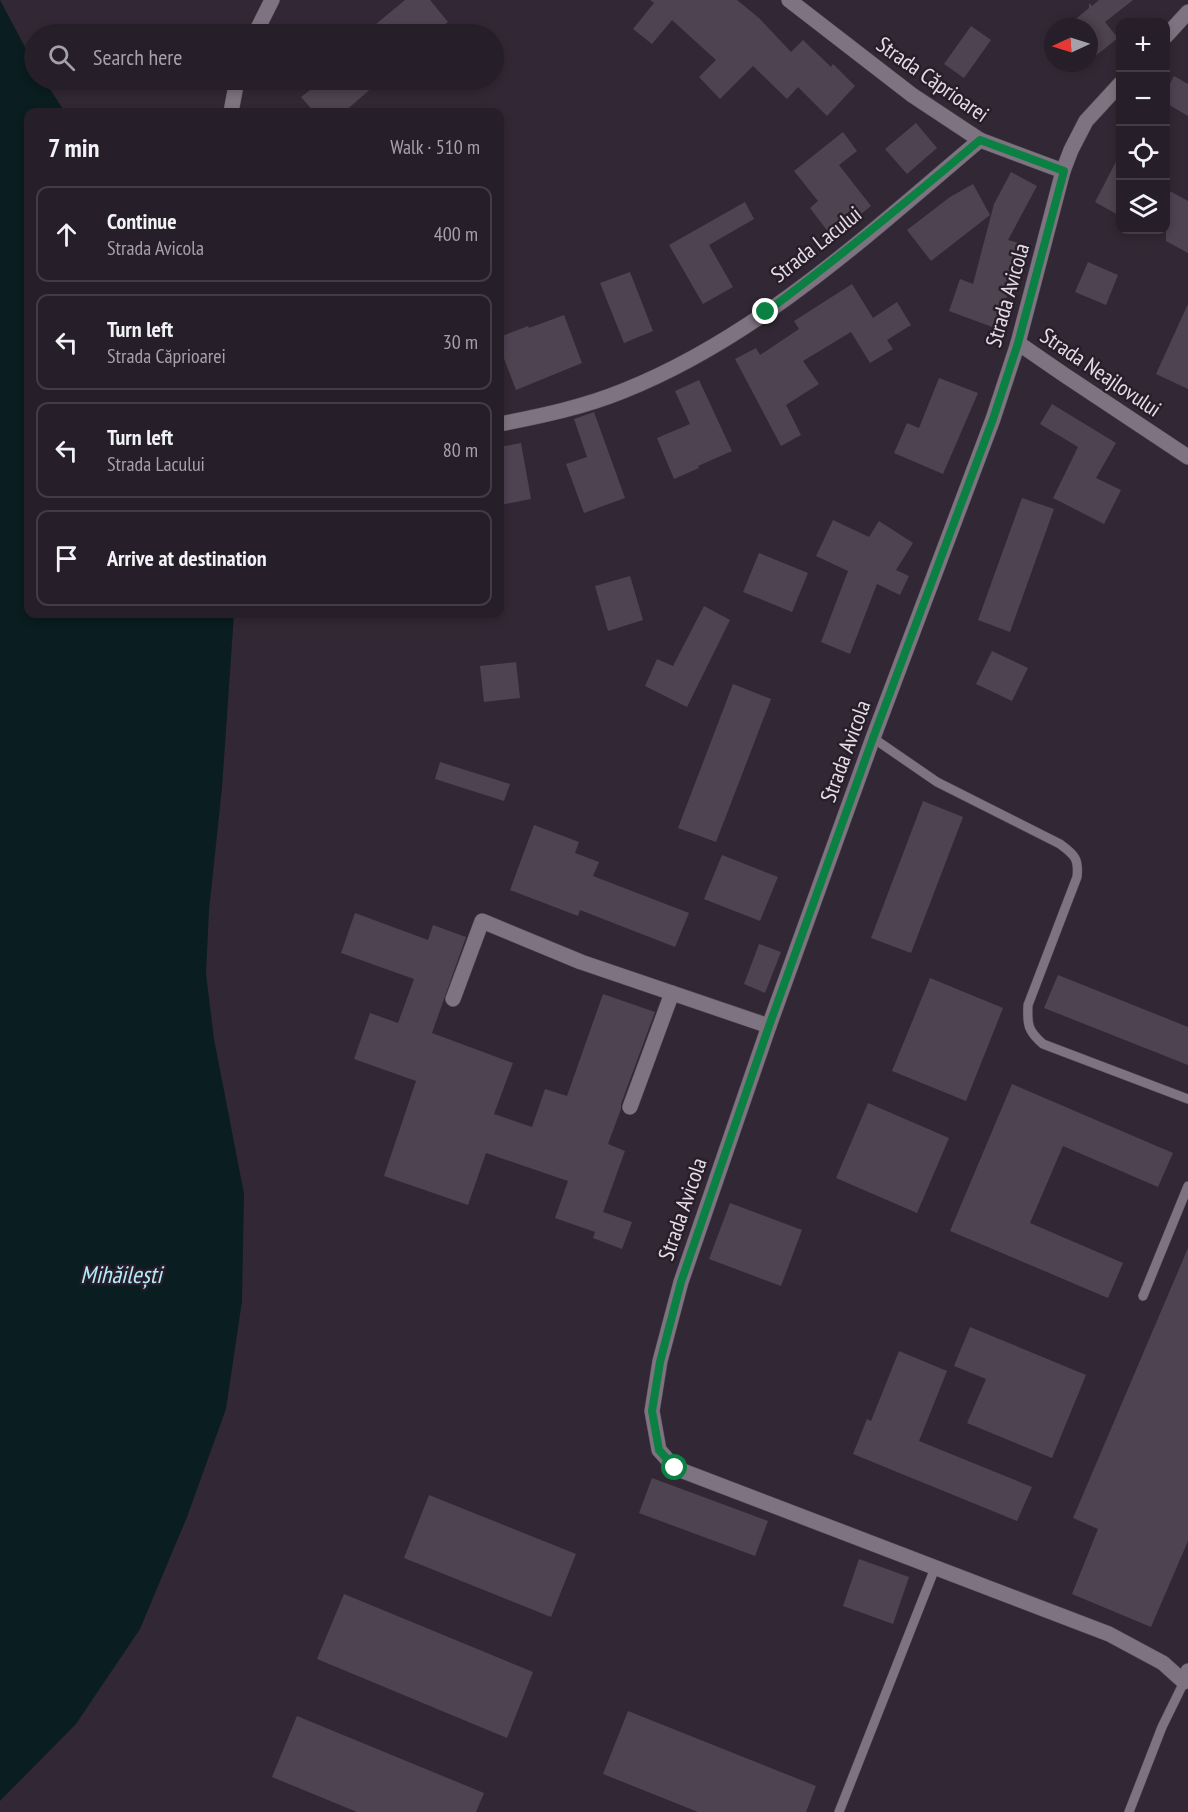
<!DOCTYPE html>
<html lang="en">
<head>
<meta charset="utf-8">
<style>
  body { margin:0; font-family:"PT Sans Narrow",sans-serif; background:#322b34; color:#f1f3f6 }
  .controls { position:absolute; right:18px; top:18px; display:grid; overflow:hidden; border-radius:12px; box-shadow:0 3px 9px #0003 }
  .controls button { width:54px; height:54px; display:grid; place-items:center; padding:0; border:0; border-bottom:2px solid #423c45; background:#261e28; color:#f1f3f6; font:30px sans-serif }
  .compass { position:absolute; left:1044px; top:18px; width:54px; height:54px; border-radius:50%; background:#261e28; box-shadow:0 3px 9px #0003; rotate:266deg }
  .stop { position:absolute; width:18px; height:18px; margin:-14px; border:4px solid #0b8043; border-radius:50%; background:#fff }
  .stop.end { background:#0b8043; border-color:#fff; box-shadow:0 2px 6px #0008 }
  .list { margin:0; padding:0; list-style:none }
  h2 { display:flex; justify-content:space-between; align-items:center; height:78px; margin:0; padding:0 24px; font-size:26px }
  h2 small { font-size:20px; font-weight:400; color:#a4a2a8 }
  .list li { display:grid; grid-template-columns:39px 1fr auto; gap:18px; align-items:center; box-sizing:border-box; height:96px; margin:0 12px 12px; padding:0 12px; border:2px solid #423c45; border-radius:12px }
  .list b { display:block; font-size:22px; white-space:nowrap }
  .list p { margin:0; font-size:20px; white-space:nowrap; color:#a4a2a8 }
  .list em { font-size:20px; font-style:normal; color:#a4a2a8 }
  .icon { flex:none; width:33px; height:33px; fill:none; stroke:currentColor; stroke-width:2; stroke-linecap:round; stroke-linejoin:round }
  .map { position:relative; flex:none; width:1188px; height:1812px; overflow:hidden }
  .search { position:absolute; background:#261e28; box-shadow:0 3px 9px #0003; left:24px; top:24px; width:480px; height:66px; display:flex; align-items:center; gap:15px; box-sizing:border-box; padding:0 21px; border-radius:33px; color:#a4a2a8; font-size:22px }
  .panel { position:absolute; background:#261e28; box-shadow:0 3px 9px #0003; left:24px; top:108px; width:480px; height:510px; border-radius:12px }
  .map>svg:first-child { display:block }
  .water { fill:#0a1d20 }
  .building { fill:#4e4351 }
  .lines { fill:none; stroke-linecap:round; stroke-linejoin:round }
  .service-casing { stroke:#4e4650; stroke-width:10 }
  .minor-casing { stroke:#4e4650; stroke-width:16 }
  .service { stroke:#7e7381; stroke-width:9 }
  .minor { stroke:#7e7381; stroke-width:15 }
  .route { stroke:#0b8043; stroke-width:8 }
  .labels { text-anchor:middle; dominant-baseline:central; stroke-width:5; stroke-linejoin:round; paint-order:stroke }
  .street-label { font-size:22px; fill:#e3dde5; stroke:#281e2b }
  .water-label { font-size:24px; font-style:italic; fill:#b1edf9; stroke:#281e2b }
</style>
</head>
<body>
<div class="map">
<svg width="1188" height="1812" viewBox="0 0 1188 1812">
  <rect width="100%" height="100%" fill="#322835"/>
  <path class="water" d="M 0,0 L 34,64 L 34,80 L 44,80 L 65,112 L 28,112 L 28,614 L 234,614 L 222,788 L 209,910 L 206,974 L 214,1039 L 244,1194 L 242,1301 L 226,1409 L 187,1517 L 140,1629 L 76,1724 L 0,1801 Z"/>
  <g class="building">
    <path d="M 405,0 L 430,0 L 448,22 L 433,34 L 364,34 Z"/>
    <path d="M 650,0 L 737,0 L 759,18 L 791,52 L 803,40 L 831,67 L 833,64 L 855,86 L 827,116 L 798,87 L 787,99 L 753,66 L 720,99 L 699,77 L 716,60 L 672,20 L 652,44 L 633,29 L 654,3 Z"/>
    <path d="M 1099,0 L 1133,0 L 1105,22 L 1118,38 L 1089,61 L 1089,27 L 1066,27 L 1089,8 L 1089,3 L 1092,6 Z"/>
    <path d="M 971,26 L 991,40 L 964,78 L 944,64 Z"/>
    <path d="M 1174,76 L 1188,84 L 1188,116 L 1166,103 L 1166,91 Z"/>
    <path d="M 323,80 L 381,80 L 344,112 L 314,112 L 301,97 Z"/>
    <path d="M 916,123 L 937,148 L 907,174 L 885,149 Z"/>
    <path d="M 843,132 L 857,151 L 839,165 L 871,206 L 832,237 L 810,208 L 818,201 L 794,171 Z"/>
    <path d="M 1120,154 L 1120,216 L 1095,202 Z"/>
    <path d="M 1011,172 L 1037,186 L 1008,240 L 1029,246 L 1023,270 L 1018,268 L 995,328 L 949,311 L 960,279 L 973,284 L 994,204 Z"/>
    <path d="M 973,184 L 990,215 L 931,261 L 907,230 L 950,197 Z"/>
    <path d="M 1166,189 L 1188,201 L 1188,253 L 1166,241 Z"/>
    <path d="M 745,202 L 754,219 L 709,245 L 733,287 L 703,304 L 669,245 Z"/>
    <path d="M 1088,262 L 1118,275 L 1106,305 L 1075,292 Z"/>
    <path d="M 630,272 L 653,331 L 624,343 L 600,283 Z"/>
    <path d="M 852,284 L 873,318 L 897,302 L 911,325 L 887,340 L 893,349 L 870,363 L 851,332 L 803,361 L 819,384 L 786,405 L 801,435 L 781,446 L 735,359 L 756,348 L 760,355 L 799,329 L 794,321 Z"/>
    <path d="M 1188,304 L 1188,389 L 1156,374 Z"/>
    <path d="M 564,315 L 582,363 L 516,390 L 500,348 L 500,337 L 528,326 L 529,328 Z"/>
    <path d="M 939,378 L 978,393 L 943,474 L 894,453 L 907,423 L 919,428 Z"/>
    <path d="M 699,380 L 732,451 L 698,466 L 699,468 L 674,479 L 657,438 L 690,424 L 675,391 Z"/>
    <path d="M 1052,404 L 1116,443 L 1096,478 L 1121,490 L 1104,524 L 1053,498 L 1078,447 L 1040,424 Z"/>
    <path d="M 594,412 L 625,498 L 584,513 L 566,464 L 587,457 L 574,419 Z"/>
    <path d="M 521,443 L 531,499 L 500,505 L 500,447 Z"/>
    <path d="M 1022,498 L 1054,509 L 1010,632 L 978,620 Z"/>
    <path d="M 833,520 L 869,537 L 879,521 L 913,543 L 896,570 L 909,576 L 900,595 L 877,584 L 850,654 L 821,642 L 848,571 L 816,556 Z"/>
    <path d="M 759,553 L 808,573 L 792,612 L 743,592 Z"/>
    <path d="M 630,576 L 643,620 L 608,631 L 595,586 Z"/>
    <path d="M 704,606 L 730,620 L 687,707 L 645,686 L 657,659 L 673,666 Z"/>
    <path d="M 992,651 L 1028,668 L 1012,701 L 976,684 Z"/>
    <path d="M 516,662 L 520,698 L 484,702 L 480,666 Z"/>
    <path d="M 733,684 L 771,699 L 716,842 L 678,828 Z"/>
    <path d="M 440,762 L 510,784 L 504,801 L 435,779 Z"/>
    <path d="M 923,801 L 963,817 L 911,953 L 871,938 Z"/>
    <path d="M 534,825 L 579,842 L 575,853 L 599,862 L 593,876 L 689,913 L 675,947 L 580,910 L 578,916 L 510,890 Z"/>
    <path d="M 722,855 L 778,877 L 760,921 L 704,899 Z"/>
    <path d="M 355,913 L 428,940 L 433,925 L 466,937 L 432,1033 L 513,1063 L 494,1114 L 532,1127 L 545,1089 L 567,1096 L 603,994 L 655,1012 L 621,1104 L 621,1109 L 608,1144 L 625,1151 L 603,1212 L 632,1222 L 622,1249 L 593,1238 L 595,1232 L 555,1218 L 568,1181 L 486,1153 L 468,1205 L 384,1176 L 416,1081 L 354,1059 L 370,1013 L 398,1023 L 414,979 L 341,953 Z"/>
    <path d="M 759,944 L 781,952 L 765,993 L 744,984 Z"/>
    <path d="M 1058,975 L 1188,1027 L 1188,1065 L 1044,1008 Z"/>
    <path d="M 930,978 L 1003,1008 L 966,1101 L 892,1071 Z"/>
    <path d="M 1012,1084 L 1173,1153 L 1158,1187 L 1063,1146 L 1030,1223 L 1123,1263 L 1108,1298 L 950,1231 Z"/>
    <path d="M 868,1103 L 949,1138 L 917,1213 L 836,1178 Z"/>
    <path d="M 730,1203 L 802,1230 L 781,1286 L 709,1259 Z"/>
    <path d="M 1188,1248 L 1188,1541 L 1151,1627 L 1072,1594 L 1098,1529 L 1073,1518 Z"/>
    <path d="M 970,1327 L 1086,1375 L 1052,1458 L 967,1423 L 986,1379 L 954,1366 Z"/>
    <path d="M 899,1351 L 947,1371 L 919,1441 L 1032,1487 L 1017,1521 L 853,1454 L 867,1419 L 871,1421 Z"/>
    <path d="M 652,1478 L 768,1521 L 755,1556 L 639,1513 Z"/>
    <path d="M 429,1495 L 576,1554 L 551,1617 L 404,1558 Z"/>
    <path d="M 859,1559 L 909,1577 L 893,1624 L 843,1606 Z"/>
    <path d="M 344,1594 L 533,1672 L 507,1738 L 317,1659 Z"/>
    <path d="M 628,1711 L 816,1786 L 806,1812 L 698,1812 L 603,1774 Z"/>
    <path d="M 297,1716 L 484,1793 L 476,1812 L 357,1812 L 272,1777 Z"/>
  </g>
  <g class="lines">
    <g class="service-casing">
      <g id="service">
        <path d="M 873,738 L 937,782 L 1060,844 C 1075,855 1079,859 1077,877 L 1028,1005 C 1027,1025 1028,1031 1043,1044 L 1188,1099"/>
        <path d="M 1143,1296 L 1188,1186"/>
        <path d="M 839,1812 L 935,1568"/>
        <path d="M 1129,1812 L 1162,1727 L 1184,1682"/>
      </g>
    </g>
    <g class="minor-casing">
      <g id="minor">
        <path d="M 789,0 L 912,95 L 980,140 L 1063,171"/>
        <path d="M 255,34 L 272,0"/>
        <path d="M 1166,36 L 1188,12"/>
        <path d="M 1120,84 L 1086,121 L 1071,150 L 1063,171 L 1018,343 L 993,419 L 873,738 L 769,1026 L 681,1282 L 660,1361 L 652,1411 L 659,1450 L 675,1468 L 1109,1634 L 1163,1663 L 1184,1682 L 1188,1671"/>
        <path d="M 231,112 L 237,80"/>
        <path d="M 1018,343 L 1063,374 L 1188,457"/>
        <path d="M 500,424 C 541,416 584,407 623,391 C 757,338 871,232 980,140"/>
        <path d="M 453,999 L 482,921 L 581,962 L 769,1026"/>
        <path d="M 630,1107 L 672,993"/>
      </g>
    </g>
    <use href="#service" class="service"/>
    <use href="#minor" class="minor"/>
  </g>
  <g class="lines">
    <path class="route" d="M 675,1468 L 659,1450 L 652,1411 L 660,1362 L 681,1282 L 769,1026 L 873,738 L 993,419 L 1018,343 L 1064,171 L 980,140 C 910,199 840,257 766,312"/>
  </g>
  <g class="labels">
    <g class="street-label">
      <text transform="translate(933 79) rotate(35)">Strada Căprioarei</text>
      <text transform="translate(816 244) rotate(-38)">Strada Lacului</text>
      <text transform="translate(1007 295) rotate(-74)">Strada Avicola</text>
      <text transform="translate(1101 372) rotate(34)">Strada Neajlovului</text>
      <text transform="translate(845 751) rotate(-70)">Strada Avicola</text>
      <text transform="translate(682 1209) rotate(-71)">Strada Avicola</text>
    </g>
    <g class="water-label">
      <text x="121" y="1274">Mihăilești</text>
    </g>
  </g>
</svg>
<div class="controls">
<button>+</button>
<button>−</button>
<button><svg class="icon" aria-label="locate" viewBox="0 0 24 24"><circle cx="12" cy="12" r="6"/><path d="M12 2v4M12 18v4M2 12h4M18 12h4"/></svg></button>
<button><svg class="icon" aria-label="layers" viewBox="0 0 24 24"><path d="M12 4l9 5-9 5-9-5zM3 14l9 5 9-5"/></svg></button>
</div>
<svg class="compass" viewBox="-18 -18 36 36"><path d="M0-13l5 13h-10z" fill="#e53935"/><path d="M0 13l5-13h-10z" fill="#a4a2a8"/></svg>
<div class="stop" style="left:675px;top:1468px"></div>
<div class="stop end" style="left:766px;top:312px"></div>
<div class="search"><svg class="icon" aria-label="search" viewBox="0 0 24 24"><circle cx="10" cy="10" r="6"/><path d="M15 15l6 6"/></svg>Search here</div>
<section class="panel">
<h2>7 min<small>Walk · 510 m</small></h2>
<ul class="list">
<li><svg class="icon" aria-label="ahead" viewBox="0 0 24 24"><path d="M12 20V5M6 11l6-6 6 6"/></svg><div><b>Continue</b><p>Strada Avicola</p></div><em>400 m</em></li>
<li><svg class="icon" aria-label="left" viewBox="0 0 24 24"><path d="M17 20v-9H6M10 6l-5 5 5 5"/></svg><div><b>Turn left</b><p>Strada Căprioarei</p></div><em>30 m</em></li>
<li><svg class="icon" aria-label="left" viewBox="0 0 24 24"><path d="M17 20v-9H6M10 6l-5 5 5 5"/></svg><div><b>Turn left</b><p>Strada Lacului</p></div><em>80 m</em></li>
<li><svg class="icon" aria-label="arrive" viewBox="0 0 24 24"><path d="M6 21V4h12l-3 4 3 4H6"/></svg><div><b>Arrive at destination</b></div></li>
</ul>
</section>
</div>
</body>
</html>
